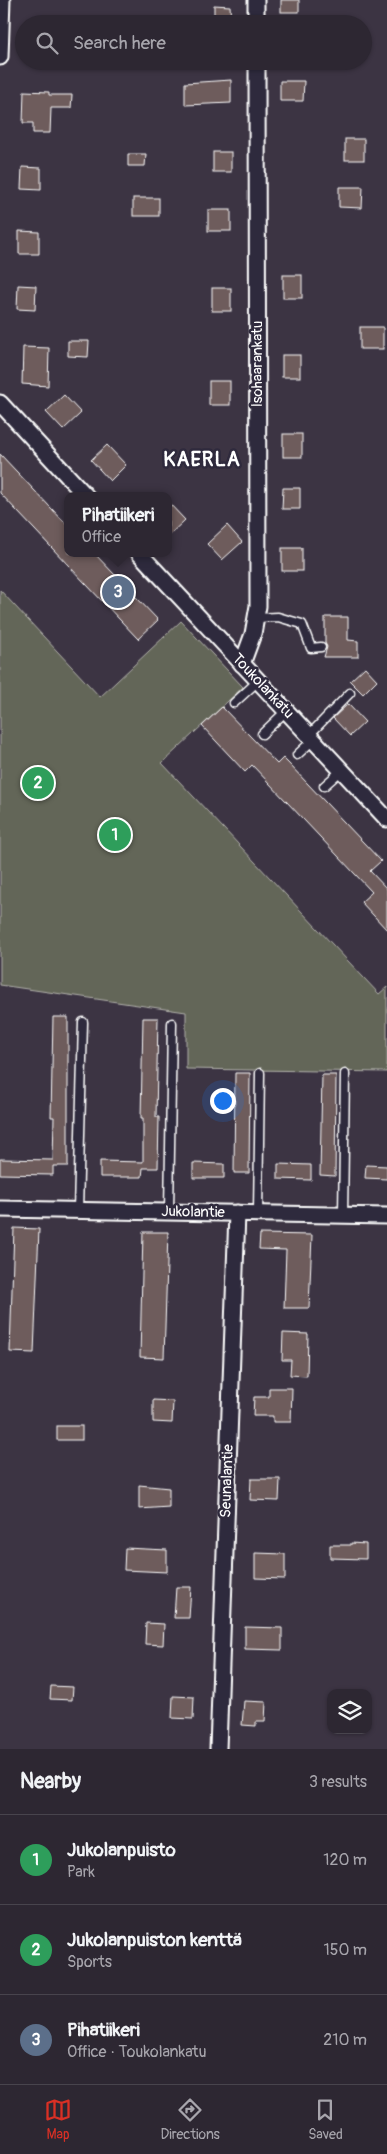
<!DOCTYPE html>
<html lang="en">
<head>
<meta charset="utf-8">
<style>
  body { margin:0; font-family:Pangolin,sans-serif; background:#39333e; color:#f1f3f6 }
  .controls { position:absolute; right:15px; bottom:15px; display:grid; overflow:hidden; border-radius:10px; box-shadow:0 1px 4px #0004 }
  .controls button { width:45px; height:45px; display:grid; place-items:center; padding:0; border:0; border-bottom:1px solid #48444d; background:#2d2732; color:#f1f3f6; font:25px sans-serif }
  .you { position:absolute; left:222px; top:1100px; width:18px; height:18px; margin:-12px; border:4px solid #fff; border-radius:50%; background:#1a73e8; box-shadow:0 0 0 8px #1a73e833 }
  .badge { display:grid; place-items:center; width:32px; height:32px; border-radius:50%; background:#d93025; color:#fff; font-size:16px; font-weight:700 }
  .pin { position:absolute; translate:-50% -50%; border:2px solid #fff; box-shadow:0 1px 5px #0006 }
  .popup { position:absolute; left:64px; top:492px; width:108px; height:65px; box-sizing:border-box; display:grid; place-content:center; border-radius:10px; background:#2d2732; filter:drop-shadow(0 1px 4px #0005); font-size:16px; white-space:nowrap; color:#a7a5ac }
  .popup b { font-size:19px; color:#f1f3f6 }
  .popup::after { content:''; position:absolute; left:50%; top:100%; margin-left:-10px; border:10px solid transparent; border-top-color:#2d2732 }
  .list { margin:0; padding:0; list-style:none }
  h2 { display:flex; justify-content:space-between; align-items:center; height:65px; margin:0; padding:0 20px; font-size:21px }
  h2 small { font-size:16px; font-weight:400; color:#a7a5ac }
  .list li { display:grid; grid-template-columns:32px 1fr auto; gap:15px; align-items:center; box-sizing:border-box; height:90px; padding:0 20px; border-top:1px solid #48444d }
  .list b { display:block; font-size:19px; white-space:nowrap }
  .list p { margin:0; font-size:16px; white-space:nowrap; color:#a7a5ac }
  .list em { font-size:16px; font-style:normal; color:#a7a5ac }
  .icon { flex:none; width:28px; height:28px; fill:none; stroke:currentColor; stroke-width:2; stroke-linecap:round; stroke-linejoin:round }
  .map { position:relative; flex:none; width:387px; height:1749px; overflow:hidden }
  .search { position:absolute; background:#2d2732; box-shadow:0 1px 4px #0004; left:15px; right:15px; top:15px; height:55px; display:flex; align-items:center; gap:12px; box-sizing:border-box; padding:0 18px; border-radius:28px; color:#a7a5ac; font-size:19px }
  .sheet { height:335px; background:#2d2732 }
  nav { display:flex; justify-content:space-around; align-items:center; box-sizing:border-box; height:70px; border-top:1px solid #48444d; background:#2d2732; font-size:14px; color:#a7a5ac }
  nav a { display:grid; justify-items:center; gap:2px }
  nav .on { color:#d93025 }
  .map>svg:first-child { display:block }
  .green { fill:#646658; stroke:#b2b2ac }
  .building { fill:#6e5b5b; stroke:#fff }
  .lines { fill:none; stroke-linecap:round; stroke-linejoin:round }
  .lane-casing { stroke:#fff; stroke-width:11 }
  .street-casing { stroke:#fff; stroke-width:19 }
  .lane { stroke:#2f2a3d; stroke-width:8 }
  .street { stroke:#2f2a3d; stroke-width:15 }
  .labels { text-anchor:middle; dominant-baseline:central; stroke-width:5; stroke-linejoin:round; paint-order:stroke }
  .street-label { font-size:15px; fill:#fff; stroke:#2f2a3d }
  .district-label { font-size:20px; font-weight:bold; letter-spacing:1px; fill:#fff; stroke:#2f2a3d }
</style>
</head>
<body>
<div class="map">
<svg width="387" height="1749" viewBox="0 0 387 1749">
  <rect width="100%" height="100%" fill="#3c3443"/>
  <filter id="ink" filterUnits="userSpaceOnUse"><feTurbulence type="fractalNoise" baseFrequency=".02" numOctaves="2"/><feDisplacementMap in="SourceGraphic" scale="10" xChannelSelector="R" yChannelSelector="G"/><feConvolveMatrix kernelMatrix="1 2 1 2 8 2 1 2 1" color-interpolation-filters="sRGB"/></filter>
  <g filter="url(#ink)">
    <path class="green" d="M 0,590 L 100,697 L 181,621 L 243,687 L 162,763 L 379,994 L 387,987 L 387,1072 L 186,1069 L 186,1012 L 0,985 Z"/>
    <g class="building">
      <rect x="281" y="0" width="18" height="12"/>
      <path d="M 214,5 L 230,6 L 231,24 L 214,24 Z"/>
      <path d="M 231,80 L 231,103 L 185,105 L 185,83 Z"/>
      <path d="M 280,81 L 304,81 L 303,101 L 280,101 Z"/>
      <path d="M 24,91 L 49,92 L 49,95 L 72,95 L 71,108 L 51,108 L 50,133 L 33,133 L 33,123 L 23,123 Z"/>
      <rect x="345" y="139" width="19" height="21"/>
      <rect x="213" y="152" width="18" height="20"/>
      <path d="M 128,154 L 146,154 L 145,166 L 128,166 Z"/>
      <path d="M 22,167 L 41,168 L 41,190 L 21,189 Z"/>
      <path d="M 339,187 L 363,187 L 362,208 L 339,207 Z"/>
      <rect x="133" y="198" width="26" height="18"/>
      <rect x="208" y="210" width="23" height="21"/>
      <path d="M 19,231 L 39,232 L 39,254 L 19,254 Z"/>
      <rect x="283" y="275" width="19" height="23"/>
      <path d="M 18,285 L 36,286 L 35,310 L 17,309 Z"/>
      <rect x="212" y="288" width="19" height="23"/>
      <rect x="360" y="327" width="23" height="22"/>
      <path d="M 68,341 L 89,341 L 88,357 L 68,356 Z"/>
      <path d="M 23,347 L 49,348 L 48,386 L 22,384 Z"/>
      <rect x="282" y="355" width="18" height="22"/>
      <rect x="209" y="381" width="21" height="24"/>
      <path d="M 64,395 L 81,413 L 63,430 L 46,412 Z"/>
      <rect x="283" y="434" width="19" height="23"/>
      <path d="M 107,445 L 126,465 L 110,481 L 91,460 Z"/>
      <path d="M 0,454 L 68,526 L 68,553 L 94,553 L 158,620 L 138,639 L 0,493 Z"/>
      <path d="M 283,488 L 300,488 L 300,509 L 282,509 Z"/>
      <path d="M 168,502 L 185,520 L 168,536 Z"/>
      <path d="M 227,525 L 242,542 L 222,560 L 207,544 Z"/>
      <rect x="282" y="548" width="20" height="23"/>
      <path d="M 325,617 L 348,617 L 348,640 L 358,641 L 358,657 L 324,657 L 327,647 L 325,643 Z"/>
      <path d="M 365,667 L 377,680 L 363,694 L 350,681 Z"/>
      <path d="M 348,704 L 365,722 L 350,736 L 333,718 Z"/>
      <path d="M 222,707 L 277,764 L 283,758 L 289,764 L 381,861 L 370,871 L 387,889 L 387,930 L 361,902 L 372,892 L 252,765 L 245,772 L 202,726 Z"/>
      <path d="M 53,1017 L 68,1017 L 68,1166 L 53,1166 L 53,1175 L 0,1174 L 0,1159 L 53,1160 L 54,1117 L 51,1117 Z"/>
      <path d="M 143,1018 L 158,1018 L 156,1117 L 159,1117 L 158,1168 L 143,1168 L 142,1177 L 100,1177 L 100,1161 L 143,1162 L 143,1118 L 141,1118 Z"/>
      <path d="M 235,1073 L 250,1073 L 249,1173 L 234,1173 Z"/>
      <path d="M 322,1075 L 336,1075 L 335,1176 L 320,1175 Z"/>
      <path d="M 193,1163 L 224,1164 L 224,1178 L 193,1178 Z"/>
      <path d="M 278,1164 L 311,1165 L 311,1180 L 278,1179 Z"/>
      <path d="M 366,1165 L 387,1166 L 387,1179 L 365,1178 Z"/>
      <path d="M 14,1228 L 39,1229 L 34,1353 L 10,1352 Z"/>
      <path d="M 143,1232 L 168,1232 L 164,1358 L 140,1357 Z"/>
      <path d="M 260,1234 L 312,1235 L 309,1308 L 284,1308 L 286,1250 L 259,1249 Z"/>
      <path d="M 283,1333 L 308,1334 L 307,1376 L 290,1375 L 291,1360 L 282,1360 Z"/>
      <path d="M 269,1388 L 292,1388 L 291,1422 L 273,1422 L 273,1416 L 253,1416 L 254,1397 L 269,1397 Z"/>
      <path d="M 153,1400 L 173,1401 L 172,1423 L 153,1422 Z"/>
      <rect x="57" y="1426" width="25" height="14"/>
      <path d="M 251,1479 L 280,1479 L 279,1501 L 250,1500 Z"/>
      <path d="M 139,1485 L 169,1488 L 169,1507 L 139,1509 Z"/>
      <path d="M 351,1543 L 366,1544 L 366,1559 L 330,1558 L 330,1545 L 351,1545 Z"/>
      <path d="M 125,1548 L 167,1550 L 167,1572 L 124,1570 Z"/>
      <path d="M 255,1553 L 285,1554 L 285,1579 L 255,1578 Z"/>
      <path d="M 176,1587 L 191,1587 L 189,1618 L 174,1618 Z"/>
      <path d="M 146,1623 L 164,1624 L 163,1645 L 145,1644 Z"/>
      <path d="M 245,1627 L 282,1628 L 282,1650 L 245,1649 Z"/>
      <path d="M 51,1686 L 73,1687 L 72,1700 L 50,1699 Z"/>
      <path d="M 173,1696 L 194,1697 L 193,1719 L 172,1718 Z"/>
      <path d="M 244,1701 L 266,1702 L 265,1721 L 256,1721 L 256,1726 L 242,1725 Z"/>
    </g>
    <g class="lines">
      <g class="lane-casing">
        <g id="lane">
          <path d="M 256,618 L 278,617 L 302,624 L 311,648 L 321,647"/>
          <path d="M 234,703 L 258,681"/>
          <path d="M 262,734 L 286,711"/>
          <path d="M 309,735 L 350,693"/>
          <path d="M 297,755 L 313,740"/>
          <path d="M 324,786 L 342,770"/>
          <path d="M 78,1210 L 83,1022"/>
          <path d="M 169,1212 L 172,1023"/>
          <path d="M 258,1213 L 260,1073"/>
          <path d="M 343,1215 L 345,1074"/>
        </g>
      </g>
      <g class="street-casing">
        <g id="street">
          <path d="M 256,0 L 256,24"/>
          <path d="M 0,57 L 2,0"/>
          <path d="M 0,403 L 86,496"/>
          <path d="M 139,553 L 387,819"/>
          <path d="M 242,664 L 253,634 L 258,606 L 257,61"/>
          <path d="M 0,1209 L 387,1216"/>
          <path d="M 218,1749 L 237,1213"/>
        </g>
      </g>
      <use href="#lane" class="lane"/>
      <use href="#street" class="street"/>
    </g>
  </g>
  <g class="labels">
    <g class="street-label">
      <text transform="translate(257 364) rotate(-90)">Isohaarankatu</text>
      <text transform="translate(263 686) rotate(47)">Toukolankatu</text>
      <text transform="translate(193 1212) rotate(1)">Jukolantie</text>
      <text transform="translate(227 1481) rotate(-88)">Seunalantie</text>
    </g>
    <g class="district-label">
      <text x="202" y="459">KAERLA</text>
    </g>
  </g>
</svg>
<div class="controls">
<button><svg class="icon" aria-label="layers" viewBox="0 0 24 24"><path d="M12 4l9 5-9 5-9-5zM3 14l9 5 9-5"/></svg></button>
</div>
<div class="you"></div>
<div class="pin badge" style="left:115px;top:835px;background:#2e9e5b">1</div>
<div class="pin badge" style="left:38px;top:783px;background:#2e9e5b">2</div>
<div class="pin badge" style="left:118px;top:592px;background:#5c6f8a">3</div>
<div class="popup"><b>Pihatiikeri</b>Office</div>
<div class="search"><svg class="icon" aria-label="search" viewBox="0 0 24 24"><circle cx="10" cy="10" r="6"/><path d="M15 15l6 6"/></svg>Search here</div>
</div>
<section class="sheet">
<h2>Nearby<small>3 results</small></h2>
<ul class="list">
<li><span class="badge" style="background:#2e9e5b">1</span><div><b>Jukolanpuisto</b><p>Park</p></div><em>120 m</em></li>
<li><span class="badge" style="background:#2e9e5b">2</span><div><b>Jukolanpuiston kenttä</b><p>Sports</p></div><em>150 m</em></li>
<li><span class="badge" style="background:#5c6f8a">3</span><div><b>Pihatiikeri</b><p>Office · Toukolankatu</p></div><em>210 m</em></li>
</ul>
</section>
<nav>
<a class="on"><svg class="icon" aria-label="map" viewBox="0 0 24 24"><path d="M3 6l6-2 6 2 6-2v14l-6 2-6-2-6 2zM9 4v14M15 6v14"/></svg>Map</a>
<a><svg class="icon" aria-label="directions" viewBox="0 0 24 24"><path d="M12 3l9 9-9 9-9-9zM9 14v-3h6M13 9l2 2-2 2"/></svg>Directions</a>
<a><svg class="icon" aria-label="saved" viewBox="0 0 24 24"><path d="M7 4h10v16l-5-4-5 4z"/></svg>Saved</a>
</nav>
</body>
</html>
